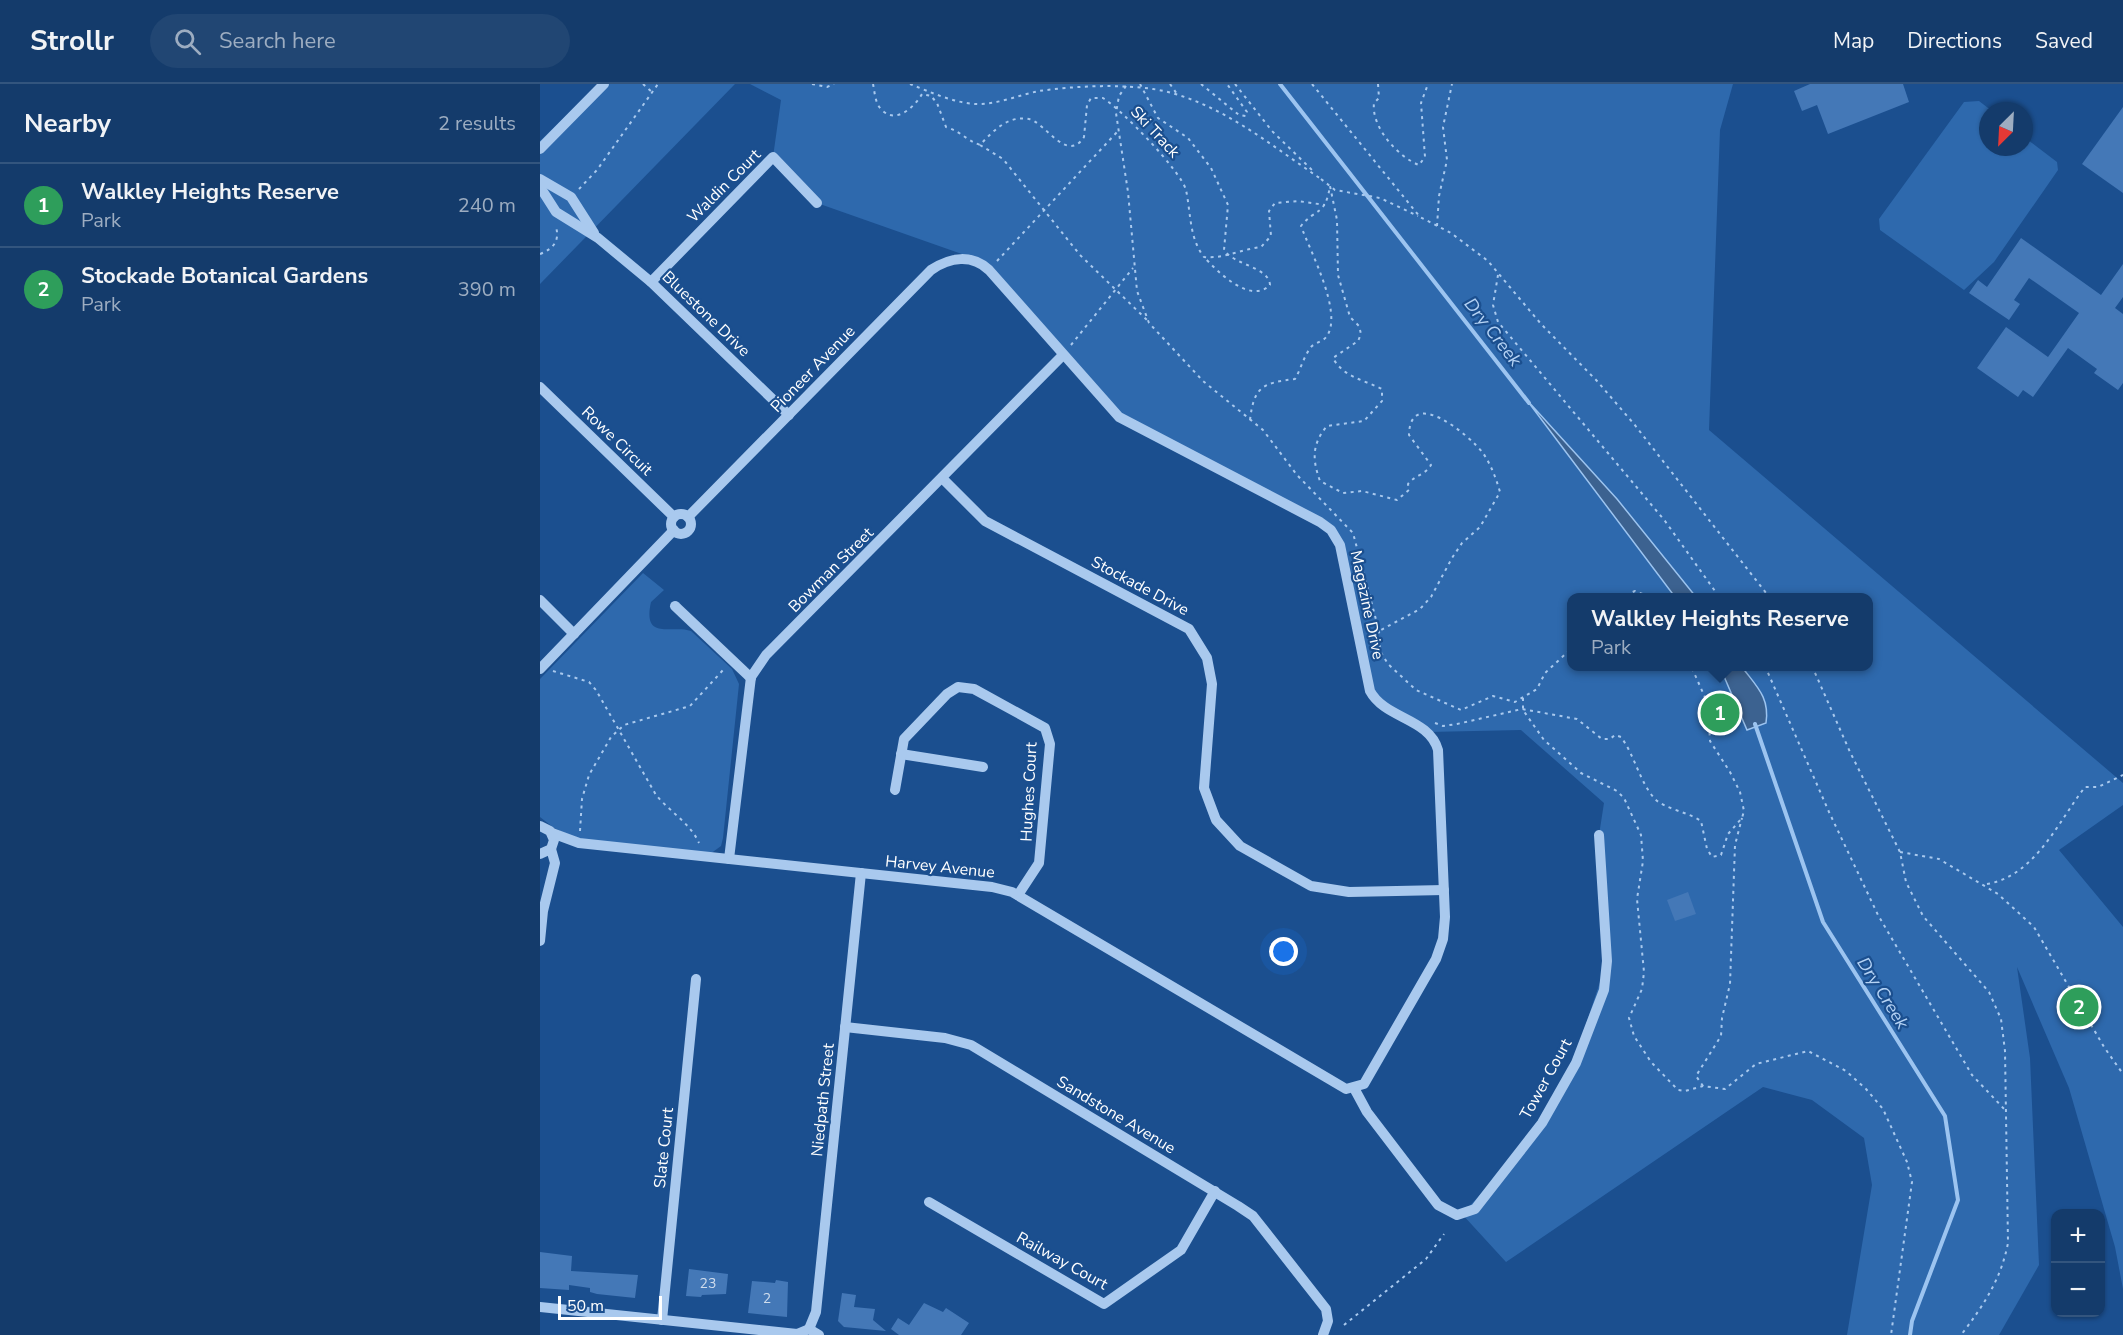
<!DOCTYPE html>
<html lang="en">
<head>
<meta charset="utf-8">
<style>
  body { margin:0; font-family:"Nunito Sans",sans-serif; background:#214673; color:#f1f3f6 }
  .controls { position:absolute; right:18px; bottom:18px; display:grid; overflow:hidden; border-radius:12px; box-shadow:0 2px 4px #0004 }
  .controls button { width:54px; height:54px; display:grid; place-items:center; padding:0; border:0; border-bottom:2px solid #33557e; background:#143b6b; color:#f1f3f6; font:30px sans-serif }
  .compass { position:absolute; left:1439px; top:18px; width:54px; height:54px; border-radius:50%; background:#143b6b; box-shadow:0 2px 4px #0004; rotate:204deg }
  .scale { position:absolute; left:18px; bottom:15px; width:104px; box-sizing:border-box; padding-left:6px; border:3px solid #fff; border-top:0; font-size:16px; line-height:21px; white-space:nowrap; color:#fff; -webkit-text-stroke:4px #1b4f8f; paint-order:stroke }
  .you { position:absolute; left:744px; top:868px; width:21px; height:21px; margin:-15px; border:4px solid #fff; border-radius:50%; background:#1a73e8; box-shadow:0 0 0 9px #1a73e833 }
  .badge { display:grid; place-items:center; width:39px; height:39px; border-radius:50%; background:#8c9099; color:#fff; font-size:20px; font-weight:700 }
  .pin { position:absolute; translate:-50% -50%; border:3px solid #fff; box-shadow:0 2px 6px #0006 }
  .popup { position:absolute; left:1027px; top:509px; width:306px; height:78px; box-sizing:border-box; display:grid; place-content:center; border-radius:12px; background:#143b6b; filter:drop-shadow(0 2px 4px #0005); font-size:20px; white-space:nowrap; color:#9dadc1 }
  .popup b { font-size:22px; color:#f1f3f6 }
  .popup::after { content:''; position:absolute; left:50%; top:100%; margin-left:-12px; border:12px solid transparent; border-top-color:#143b6b }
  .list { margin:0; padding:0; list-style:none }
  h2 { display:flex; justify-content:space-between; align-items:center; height:78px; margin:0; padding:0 24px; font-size:26px }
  h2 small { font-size:20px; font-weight:400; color:#9dadc1 }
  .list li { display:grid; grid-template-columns:39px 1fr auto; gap:18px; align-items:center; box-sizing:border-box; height:84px; padding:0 24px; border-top:2px solid #33557e }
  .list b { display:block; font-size:22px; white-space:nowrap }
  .list p { margin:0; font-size:20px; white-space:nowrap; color:#9dadc1 }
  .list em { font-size:20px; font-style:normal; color:#9dadc1 }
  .icon { flex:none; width:33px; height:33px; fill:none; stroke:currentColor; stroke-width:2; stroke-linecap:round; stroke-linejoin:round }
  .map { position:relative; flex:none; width:1583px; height:1251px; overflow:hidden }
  header { display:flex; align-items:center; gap:36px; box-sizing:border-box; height:84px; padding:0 30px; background:#143b6b; border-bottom:2px solid #33557e }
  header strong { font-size:28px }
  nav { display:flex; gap:33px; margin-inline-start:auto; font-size:21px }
  .search { width:420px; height:54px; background:#214673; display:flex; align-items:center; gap:15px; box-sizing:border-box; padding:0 21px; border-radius:33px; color:#9dadc1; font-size:22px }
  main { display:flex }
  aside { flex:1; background:#143b6b }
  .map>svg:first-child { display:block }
  .green { fill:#2e69ad; fill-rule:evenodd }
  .water { fill:#3c6290; stroke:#9cc4f0; stroke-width:1.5 }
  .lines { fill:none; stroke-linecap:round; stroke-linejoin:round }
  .stream { stroke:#9cc4f0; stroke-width:4 }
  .building { fill:#4478b7 }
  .path { stroke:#a9c9ee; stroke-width:2; stroke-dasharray:3 4.5; stroke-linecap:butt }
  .minor { stroke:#a9c9ee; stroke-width:10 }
  .labels { text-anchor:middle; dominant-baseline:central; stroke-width:4.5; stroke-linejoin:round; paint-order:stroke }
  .number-label { font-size:14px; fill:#d0dded }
  .street-label { font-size:16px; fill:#fff; stroke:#1b4f8f }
  .water-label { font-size:18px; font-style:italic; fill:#b5d3f5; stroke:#1b4f8f }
</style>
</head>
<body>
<header>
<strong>Strollr</strong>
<div class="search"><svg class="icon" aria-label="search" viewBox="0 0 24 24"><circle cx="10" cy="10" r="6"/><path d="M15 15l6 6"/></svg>Search here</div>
<nav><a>Map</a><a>Directions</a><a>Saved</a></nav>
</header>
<main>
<aside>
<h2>Nearby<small>2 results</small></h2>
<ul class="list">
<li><span class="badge" style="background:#2e9e5b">1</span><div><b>Walkley Heights Reserve</b><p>Park</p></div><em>240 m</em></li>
<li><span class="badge" style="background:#2e9e5b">2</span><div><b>Stockade Botanical Gardens</b><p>Park</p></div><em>390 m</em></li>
</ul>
</aside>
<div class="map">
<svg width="1583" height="1251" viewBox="0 0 1583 1251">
  <rect width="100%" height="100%" fill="#1b4f8f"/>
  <g class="green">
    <path d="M 59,0 L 195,0 L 0,200 L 0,57 Z"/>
    <path d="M 210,0 L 1193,0 L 1180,46 L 1169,346 L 1583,699 L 1583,721 L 1519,766 L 1583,843 L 1583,1205 L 1575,1163 L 1529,1004 L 1477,883 L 1490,974 L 1499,1181 L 1459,1251 L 1307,1251 L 1332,1101 L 1324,1054 L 1272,1016 L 1223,1003 L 966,1178 L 922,1130 L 969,1080 L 1028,994 L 1067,877 L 1059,751 L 1064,719 L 981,646 L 888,648 L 833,613 L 796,451 L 579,333 L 436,175 L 277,119 L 233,73 L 241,16 ZM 1032,514 L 1328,514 L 1328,582 L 1032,582 Z"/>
    <path d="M 1439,17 L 1452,27 L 1448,27 L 1448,63 L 1484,63 L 1484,53 L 1517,78 L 1518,86 L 1454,178 L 1424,206 L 1340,146 L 1339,135 L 1424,18 Z"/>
    <path d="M 103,489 L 124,506 L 111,518 C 102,558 133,540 151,547 L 192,585 L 199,600 L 183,754 L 181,762 L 170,770 L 40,756 L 14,744 L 0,733 L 0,595 Z"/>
  </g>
  <g class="water">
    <path d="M 986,315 L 1077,415 L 1156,513 L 1135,513 Z"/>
    <path d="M 1180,583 L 1202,583 C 1216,602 1230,613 1226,639 L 1207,646 Z"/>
  </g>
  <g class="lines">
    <g class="stream">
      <path d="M 740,0 L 989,319"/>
      <path d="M 1215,640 L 1283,838 L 1405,1032 L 1418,1116 L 1372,1237 L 1370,1251"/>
    </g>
  </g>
  <g class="building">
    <path d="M 1270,0 L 1363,0 L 1369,18 L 1288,50 L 1277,21 L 1262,27 L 1254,7 Z"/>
    <path d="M 1583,23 L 1583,109 L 1542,80 Z"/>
    <path d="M 1481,154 L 1561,211 L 1583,180 L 1583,213 L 1575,224 L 1583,230 L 1583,299 L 1578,306 L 1554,289 L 1557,285 L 1528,264 L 1493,313 L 1483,306 L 1478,313 L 1437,284 L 1466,243 L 1508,273 L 1539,229 L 1489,194 L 1474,216 L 1480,220 L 1469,236 L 1429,209 L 1438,196 L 1447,203 Z"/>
    <path d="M 1148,808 L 1156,830 L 1135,837 L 1127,816 Z"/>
    <path d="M 0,1168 L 32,1172 L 31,1187 L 98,1191 L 95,1214 L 57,1210 L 50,1208 L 50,1204 L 29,1201 L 29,1206 L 0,1204 Z"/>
    <path d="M 149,1185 L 188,1190 L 186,1210 L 162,1211 L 161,1213 L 146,1212 Z"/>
    <path d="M 236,1196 L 248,1198 L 247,1233 L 208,1229 L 212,1197 L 235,1199 Z"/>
    <path d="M 302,1209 L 316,1211 L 314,1223 L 335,1225 L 333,1236 L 346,1247 L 304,1243 L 298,1237 Z"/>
    <path d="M 384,1219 L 403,1228 L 406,1224 L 429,1239 L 421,1251 L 359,1251 L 351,1245 L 358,1234 L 369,1241 Z"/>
  </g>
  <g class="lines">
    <g class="path">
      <path d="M 103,0 L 113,9"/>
      <path d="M 272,0 L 287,3 L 294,0"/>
      <path d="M 333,0 C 335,9 335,21 343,27 C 357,40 375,22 382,10 L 391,12 L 397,19 L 406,43 C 420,47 426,56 440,61 C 453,47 468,31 489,35 C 505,38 527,80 544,53 L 547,21 L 551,14 L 563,14 C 581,25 641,87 646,106 C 651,129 649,154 664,173 C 684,175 702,165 721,163 L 731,152 L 729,127 L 735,119 L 758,117 L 785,121"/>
      <path d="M 370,0 C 390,8 414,19 436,20 C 456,21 479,11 499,7 C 535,2 576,0 613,5 C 676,15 729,60 781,95"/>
      <path d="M 600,0 L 618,34 L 648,54 L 671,84 L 688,121 L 684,166 C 694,181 729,183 730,201 C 710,221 677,187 664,173"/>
      <path d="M 630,0 L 637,10"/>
      <path d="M 661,0 L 699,31 L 706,32 L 707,28 L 687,0"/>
      <path d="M 695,0 L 732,47 L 773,87"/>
      <path d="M 772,0 L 880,133 L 911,149 L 948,177 L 1001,240 L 1057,297 L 1094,340 L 1230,514"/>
      <path d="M 838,0 L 839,14 L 834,19 C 831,43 858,73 879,81 L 885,73 L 881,19 L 888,0"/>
      <path d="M 586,2 L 579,12 L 576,29 L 588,108 L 597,207 L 609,239 L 663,297 L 723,346 L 757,391 L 813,449 L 839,547 L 840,567 L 848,580 L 876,606 L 921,626 L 953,612 L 975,618 L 997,605 L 1005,589 L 1032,564"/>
      <path d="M 440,61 L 463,75 L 540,171 L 609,238"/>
      <path d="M 781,95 L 795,106 L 840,114 L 878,132"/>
      <path d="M 39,105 L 57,86 L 118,0"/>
      <path d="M 897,142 L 899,112 L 907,76 L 903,43 L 912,0"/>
      <path d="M 0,170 C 13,165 20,157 16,143"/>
      <path d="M 457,177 L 578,47"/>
      <path d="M 958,191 L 953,221 L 958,238 L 1125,437 L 1180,514"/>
      <path d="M 531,261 L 593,184"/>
      <path d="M 710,336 C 714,302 723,299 755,295 C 761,285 764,271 772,262 C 777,258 784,257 787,252 C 803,228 770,167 761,142 C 776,123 785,133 790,102 L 797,136 L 798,191 L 810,233 L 819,242 L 821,250 L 818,257 L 793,274 C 803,293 824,296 842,305 L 842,317 L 824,337 L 787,342 C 772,360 772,375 780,397 L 803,409 L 822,407 L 857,416 L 869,406 L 868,400 C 875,391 885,391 891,381 L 869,351 C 870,301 930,352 943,369 C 951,381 956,394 960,408 L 940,443 L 922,459 L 912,474 L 891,513 L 880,525 L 839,547 L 832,555"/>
      <path d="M 1079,514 L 1095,507 L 1113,514"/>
      <path d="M 1225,582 L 1289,728 L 1338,831 L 1432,991 L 1467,1028"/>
      <path d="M 1272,582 L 1310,668 L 1360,768 L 1366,798 L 1383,832 L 1449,908 L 1461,935 L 1465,967 L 1468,1159 C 1461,1195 1444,1221 1421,1251"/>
      <path d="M 13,587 L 49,598 L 56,606 L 116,711 C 129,727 151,740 159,759"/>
      <path d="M 983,614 L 983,626 L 1004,656 L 1041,689 L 1077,707 L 1084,714 L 1101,751 L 1103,777 L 1097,815 L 1104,888 L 1102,905 L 1089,934 L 1094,952 L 1111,978 L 1138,1006 L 1145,1007 L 1163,1002 L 1185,1005 L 1216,980 L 1268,967 L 1306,987 L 1326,1005 L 1343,1025 L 1367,1078 L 1372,1098 L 1351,1251"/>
      <path d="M 895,639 L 903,642 L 917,640 L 982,625 L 1037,635 L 1062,655 L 1070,655 L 1075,651 L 1081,653 C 1095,672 1100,699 1115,715 C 1125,725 1148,728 1161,737 L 1167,765 L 1172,773 L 1181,771 L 1188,750 L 1202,734 L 1204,727 L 1200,708 L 1190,688 L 1170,657 L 1168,620 L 1151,582"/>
      <path d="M 40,747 L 42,715 L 49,691 L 71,653 L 84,641 L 150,622 L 184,585"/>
      <path d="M 1360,768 L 1399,775 L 1458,810 L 1494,843 L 1564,963 L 1583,990"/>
      <path d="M 1447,800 C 1495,792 1518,738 1545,703 L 1558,703 L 1583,691"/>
      <path d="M 1163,1002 L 1156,992 L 1181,952 L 1182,934 L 1190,900 L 1195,761 L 1202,734"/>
      <path d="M 804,1241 L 886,1175 L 904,1150"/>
    </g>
    <g class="minor">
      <path d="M 0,65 L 64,0"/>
      <path d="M 0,95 L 31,113 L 54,149"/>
      <path d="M 0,103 L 16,128 L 58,154 L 111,198 L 249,331"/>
      <path d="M 111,198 L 233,73 L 277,119"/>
      <path d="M 0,303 L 134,433"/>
      <path d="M 403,395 L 445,437 L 649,545 L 667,574 L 672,600 L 664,704 L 676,736 L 700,762 L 771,802 L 809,808 L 904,806"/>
      <circle cx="141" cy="440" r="10"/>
      <path d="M 0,516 L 34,550"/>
      <path d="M 135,522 L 211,594"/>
      <path d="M 0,585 L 134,446"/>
      <path d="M 361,670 L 443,683"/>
      <path d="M 355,706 L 364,655 L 407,610 L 418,603 L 434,605 L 505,644 L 510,660 L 499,779 L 478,811"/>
      <path d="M 0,742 L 10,747 L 14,756 L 11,765 L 0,770"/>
      <path d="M 12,749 L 39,759 L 452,803 L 472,808 L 806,1005 L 824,1000 L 896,875 L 903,855 L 905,833 L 898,666 C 889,634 845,635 830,607 L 800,461 L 791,446 L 780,438 L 579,333 L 449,186 C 432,170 410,173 391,186 L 148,433"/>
      <path d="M 189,775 L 211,593 L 226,571 L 523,271"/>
      <path d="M 0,857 L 3,827 L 15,779 L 11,765"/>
      <path d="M 305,943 L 405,954 L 431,961 L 698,1122 L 713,1132 L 786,1225 L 788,1237 L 783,1251"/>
      <path d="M 814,1004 L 827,1028 L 898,1121 L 917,1131 L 935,1125 L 1002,1039 L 1036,979 L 1064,906 L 1067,877 L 1059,751"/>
      <path d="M 389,1118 L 564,1220 L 641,1166 L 675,1107"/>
      <path d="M 0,1223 L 257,1250 L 269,1245 L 279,1251"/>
      <path d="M 122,1236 L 156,895"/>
      <path d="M 269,1245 L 276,1228 L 321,789"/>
    </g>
  </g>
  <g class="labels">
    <g class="number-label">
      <text x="168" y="1199">23</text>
      <text x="227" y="1214">2</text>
    </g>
    <g class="street-label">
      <text transform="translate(615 48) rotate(47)">Ski Track</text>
      <text transform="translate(184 102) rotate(-45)">Waldin Court</text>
      <text transform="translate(166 230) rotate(44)">Bluestone Drive</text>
      <text transform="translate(273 285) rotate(-46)">Pioneer Avenue</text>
      <text transform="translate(77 357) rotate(44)">Rowe Circuit</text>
      <text transform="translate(291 486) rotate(-45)">Bowman Street</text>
      <text transform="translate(600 502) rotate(28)">Stockade Drive</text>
      <text transform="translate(827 521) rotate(78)">Magazine Drive</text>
      <text transform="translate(489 708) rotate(-87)">Hughes Court</text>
      <text transform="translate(400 783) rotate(6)">Harvey Avenue</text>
      <text transform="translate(1006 995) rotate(-61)">Tower Court</text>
      <text transform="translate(283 1016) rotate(-84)">Niedpath Street</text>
      <text transform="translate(576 1031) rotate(31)">Sandstone Avenue</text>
      <text transform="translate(124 1064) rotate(-84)">Slate Court</text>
      <text transform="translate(522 1177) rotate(29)">Railway Court</text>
    </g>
    <g class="water-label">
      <text transform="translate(953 248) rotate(52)">Dry Creek</text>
      <text transform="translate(1343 909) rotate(58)">Dry Creek</text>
    </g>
  </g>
</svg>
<div class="controls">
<button>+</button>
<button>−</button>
</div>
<svg class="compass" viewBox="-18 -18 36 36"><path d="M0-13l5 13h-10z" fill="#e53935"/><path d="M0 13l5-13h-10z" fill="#9dadc1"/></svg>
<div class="scale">50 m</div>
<div class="you"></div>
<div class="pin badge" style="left:1180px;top:629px;background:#2e9e5b">1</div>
<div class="popup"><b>Walkley Heights Reserve</b>Park</div>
<div class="pin badge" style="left:1539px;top:923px;background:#2e9e5b">2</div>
</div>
</main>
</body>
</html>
